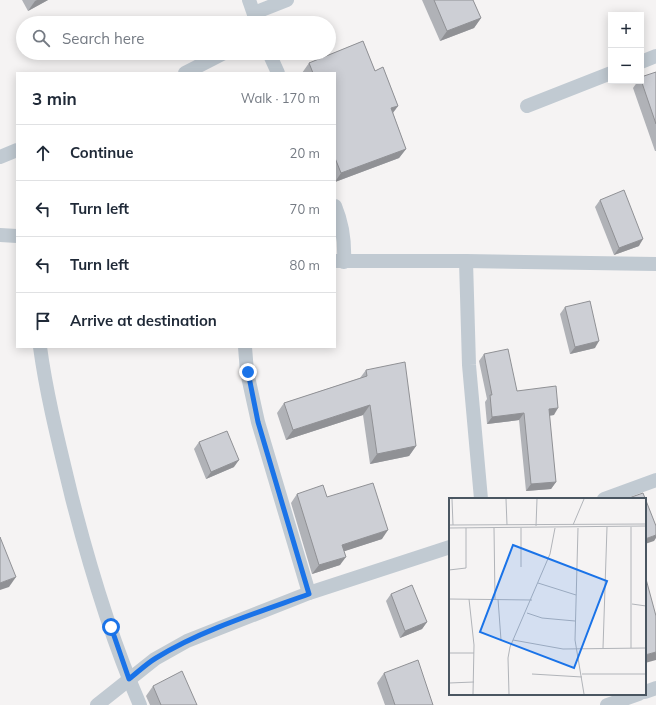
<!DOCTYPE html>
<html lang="en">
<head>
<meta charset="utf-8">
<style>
  body { margin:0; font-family:Mulish,sans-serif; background:#f6f6f7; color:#1f2937 }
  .controls { position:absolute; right:12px; top:12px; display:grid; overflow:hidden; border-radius:0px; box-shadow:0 2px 10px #0003 }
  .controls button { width:36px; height:36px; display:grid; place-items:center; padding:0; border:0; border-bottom:1px solid #e0e1e3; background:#fff; color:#1f2937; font:20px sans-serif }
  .stop { position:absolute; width:12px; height:12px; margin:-9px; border:3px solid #1a73e8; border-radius:50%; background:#fff }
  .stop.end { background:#1a73e8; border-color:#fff; box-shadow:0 1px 4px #0008 }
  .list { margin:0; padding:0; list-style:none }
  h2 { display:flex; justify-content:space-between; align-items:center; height:52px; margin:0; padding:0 16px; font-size:17px }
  h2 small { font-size:13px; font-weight:400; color:#747a83 }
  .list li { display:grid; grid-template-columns:26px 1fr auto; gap:12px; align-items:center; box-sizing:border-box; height:56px; padding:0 16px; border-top:1px solid #e0e1e3 }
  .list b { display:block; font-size:15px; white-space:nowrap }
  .list em { font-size:13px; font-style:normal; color:#747a83 }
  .icon { flex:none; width:22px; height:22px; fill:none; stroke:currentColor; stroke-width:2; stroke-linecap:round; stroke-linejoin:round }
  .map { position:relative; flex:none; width:656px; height:705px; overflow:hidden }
  .search { position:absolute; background:#fff; box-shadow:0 2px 10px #0003; left:16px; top:16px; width:320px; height:44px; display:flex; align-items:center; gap:10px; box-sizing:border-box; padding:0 14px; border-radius:22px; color:#747a83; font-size:15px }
  .panel { position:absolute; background:#fff; box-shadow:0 2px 10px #0003; left:16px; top:72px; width:320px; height:276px; border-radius:0px }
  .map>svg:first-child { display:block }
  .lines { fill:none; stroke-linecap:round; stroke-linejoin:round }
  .minor { stroke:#c1cad2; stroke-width:14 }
  .wall { fill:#b0b2b7 }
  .shaded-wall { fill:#909195 }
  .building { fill:#cdcfd5; stroke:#909195 }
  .route { stroke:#1a73e8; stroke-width:5 }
  .inset-road { fill:none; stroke:#b1b4b9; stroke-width:1 }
  .view { fill:#1a73e8; fill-opacity:0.15; stroke:#1a73e8; stroke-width:2 }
  .inset-edge { fill:none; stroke:#4a5661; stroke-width:2 }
</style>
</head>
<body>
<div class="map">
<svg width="656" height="705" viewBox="0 0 656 705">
  <rect width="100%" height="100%" fill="#f5f3f3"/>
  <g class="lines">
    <g class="minor">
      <path d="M 249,0 L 257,23"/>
      <path d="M 254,13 L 287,0"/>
      <path d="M 269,53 L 278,73"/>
      <path d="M 641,62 L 656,56"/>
      <path d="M 185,73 L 224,53"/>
      <path d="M 527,106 L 611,73"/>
      <path d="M 0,157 L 17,150"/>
      <path d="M 335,206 C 343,225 345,242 344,262"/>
      <path d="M 0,235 L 17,236"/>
      <path d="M 335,261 L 466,261 L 656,264"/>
      <path d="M 466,261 L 469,365 L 481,499"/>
      <path d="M 40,347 C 47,398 60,448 72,498 C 90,568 111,639 140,705"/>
      <path d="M 245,347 L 247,372 L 258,422 L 309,593"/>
      <path d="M 604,499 L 656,480"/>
      <path d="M 645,692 L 656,688"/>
      <path d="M 97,705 L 155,659 L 187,641 L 309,593 L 450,547"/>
      <path d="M 607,705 L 639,694"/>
    </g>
  </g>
  <g class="wall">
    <path d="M 22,0 L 48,0 L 28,11 Z"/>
    <path d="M 422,0 L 473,0 L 481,18 L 474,28 L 440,41 Z"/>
    <path d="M 363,41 L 375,71 L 383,67 L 398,106 L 393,113 L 406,149 L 399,158 L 335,182 L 335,73 L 302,73 L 309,63 Z"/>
    <path d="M 656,72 L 656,151 L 655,151 L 633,88 L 638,81 L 641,81 Z"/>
    <path d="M 600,200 L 639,246 L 614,255 L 595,207 Z"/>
    <path d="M 565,307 L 595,348 L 570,354 L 560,314 Z"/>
    <path d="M 484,354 L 517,391 L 554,415 L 549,416 L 556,482 L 551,489 L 526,491 L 519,420 L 487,424 L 485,402 L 487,399 L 479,361 Z"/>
    <path d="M 366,370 L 416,446 L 409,456 L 370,464 L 363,415 L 286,440 L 277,413 L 284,403 L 360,378 Z"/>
    <path d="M 199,442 L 234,467 L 206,479 L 194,449 Z"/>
    <path d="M 297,494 L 327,497 L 382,539 L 344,551 L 340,565 L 312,574 L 291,503 Z"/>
    <path d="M 391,594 L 427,622 L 422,629 L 400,638 L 386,601 Z"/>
    <path d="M 384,673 L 433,705 L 385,705 L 377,683 Z"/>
    <path d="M 153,686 L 197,705 L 150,705 L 146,696 Z"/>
  </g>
  <g class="shaded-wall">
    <path d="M 37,0 L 48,0 L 28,11 L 35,1 Z"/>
    <path d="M 481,18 L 474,28 L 440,41 L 447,31 Z"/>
    <path d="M 398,106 L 391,115 L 391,108 Z"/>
    <path d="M 406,149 L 399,158 L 335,182 L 341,173 Z"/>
    <path d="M 643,239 L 639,246 L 614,255 L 619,248 Z"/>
    <path d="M 599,341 L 595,348 L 570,354 L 575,347 Z"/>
    <path d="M 370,405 L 363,415 L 286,440 L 293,430 Z"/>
    <path d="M 558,408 L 554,415 L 544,416 L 549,409 Z"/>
    <path d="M 524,413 L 519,420 L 487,424 L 492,417 Z"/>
    <path d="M 416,446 L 409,456 L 370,464 L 377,454 Z"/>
    <path d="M 239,460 L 234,467 L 206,479 L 211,472 Z"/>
    <path d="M 556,482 L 551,489 L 526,491 L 531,484 Z"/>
    <path d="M 388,530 L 382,539 L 336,554 L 342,545 Z"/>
    <path d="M 656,535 L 656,538 L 654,541 L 645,544 L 645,539 Z"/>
    <path d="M 346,557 L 340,565 L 312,574 L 319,565 Z"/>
    <path d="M 16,577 L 9,587 L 0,590 L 0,583 Z"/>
    <path d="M 427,622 L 422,629 L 400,638 L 405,631 Z"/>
    <path d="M 656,652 L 656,660 L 645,663 L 645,655 Z"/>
  </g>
  <g class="building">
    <path d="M 434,0 L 473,0 L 481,18 L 447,31 Z"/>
    <path d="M 363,41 L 375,71 L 383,67 L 398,106 L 391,108 L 406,149 L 341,173 L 335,158 L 335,73 L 313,73 L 309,63 Z"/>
    <path d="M 656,72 L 656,124 L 641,80 L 641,77 Z"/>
    <path d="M 624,190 L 643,239 L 619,248 L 600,200 Z"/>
    <path d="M 590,301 L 599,341 L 575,347 L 565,307 Z"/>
    <path d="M 508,349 L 517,391 L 556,386 L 558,408 L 549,409 L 556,482 L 531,484 L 524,413 L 492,417 L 490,395 L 492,395 L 484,354 Z"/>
    <path d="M 405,362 L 416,446 L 377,454 L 370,405 L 293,430 L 284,403 L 367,376 L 366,370 Z"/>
    <path d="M 227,431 L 239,460 L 211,472 L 199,442 Z"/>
    <path d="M 373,483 L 388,530 L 342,545 L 346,557 L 319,565 L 297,494 L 323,485 L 327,497 Z"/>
    <path d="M 643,493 L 656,526 L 656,535 L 645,539 L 645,499 L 626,499 Z"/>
    <path d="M 0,537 L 16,577 L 0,583 Z"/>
    <path d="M 646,579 L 656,616 L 656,652 L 645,655 L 645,580 Z"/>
    <path d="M 412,585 L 427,622 L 405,631 L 391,594 Z"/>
    <path d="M 418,660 L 433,705 L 395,705 L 384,673 Z"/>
    <path d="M 182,671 L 197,705 L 161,705 L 153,686 Z"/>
  </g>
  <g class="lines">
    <path class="route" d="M 111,627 L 129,679 C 138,672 146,664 156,658 C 201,630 259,612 309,594 L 258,422 L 248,372"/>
  </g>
  <g transform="translate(449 498)">
    <rect width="197" height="197" fill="#f5f3f3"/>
    <path class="inset-road" d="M 3,1 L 4,27M 57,1 L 58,27M 0,27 L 197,26M 124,27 L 135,1M 87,28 L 88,1M 0,30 L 197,28M 45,30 L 46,101M 72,30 L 72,69M 129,30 L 126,142 L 135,196M 0,72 L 17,70 L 17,30M 89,85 L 127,97M 0,101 L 83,102M 20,101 L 25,147 L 24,196M 49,101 L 52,142M 183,106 L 197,108M 78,115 L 93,120 L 126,123M 64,142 L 114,151 L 197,150M 154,150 L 158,29M 182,150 L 182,29M 0,155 L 25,155M 83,176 L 133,179M 133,176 L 197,176M 0,185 L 25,184M 60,196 L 59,160 L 61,149 L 101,56 L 106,30"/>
    <path class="view" d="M 64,47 L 158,83 L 125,170 L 31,134 Z"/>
    <rect width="197" height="197" class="inset-edge"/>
  </g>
</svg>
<div class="controls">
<button>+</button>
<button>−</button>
</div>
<div class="stop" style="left:111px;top:627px"></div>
<div class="stop end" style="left:248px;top:372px"></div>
<div class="search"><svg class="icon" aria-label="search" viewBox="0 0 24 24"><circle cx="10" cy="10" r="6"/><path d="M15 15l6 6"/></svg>Search here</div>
<section class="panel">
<h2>3 min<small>Walk · 170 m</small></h2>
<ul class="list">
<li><svg class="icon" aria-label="ahead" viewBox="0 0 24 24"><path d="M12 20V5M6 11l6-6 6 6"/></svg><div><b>Continue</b></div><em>20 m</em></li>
<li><svg class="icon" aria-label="left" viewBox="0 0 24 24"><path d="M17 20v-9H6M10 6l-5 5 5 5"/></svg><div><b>Turn left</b></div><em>70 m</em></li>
<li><svg class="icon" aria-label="left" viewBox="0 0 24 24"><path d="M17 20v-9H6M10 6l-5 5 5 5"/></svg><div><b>Turn left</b></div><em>80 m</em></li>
<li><svg class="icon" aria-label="arrive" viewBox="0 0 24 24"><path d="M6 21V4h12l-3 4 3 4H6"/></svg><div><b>Arrive at destination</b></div></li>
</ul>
</section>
</div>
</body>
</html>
